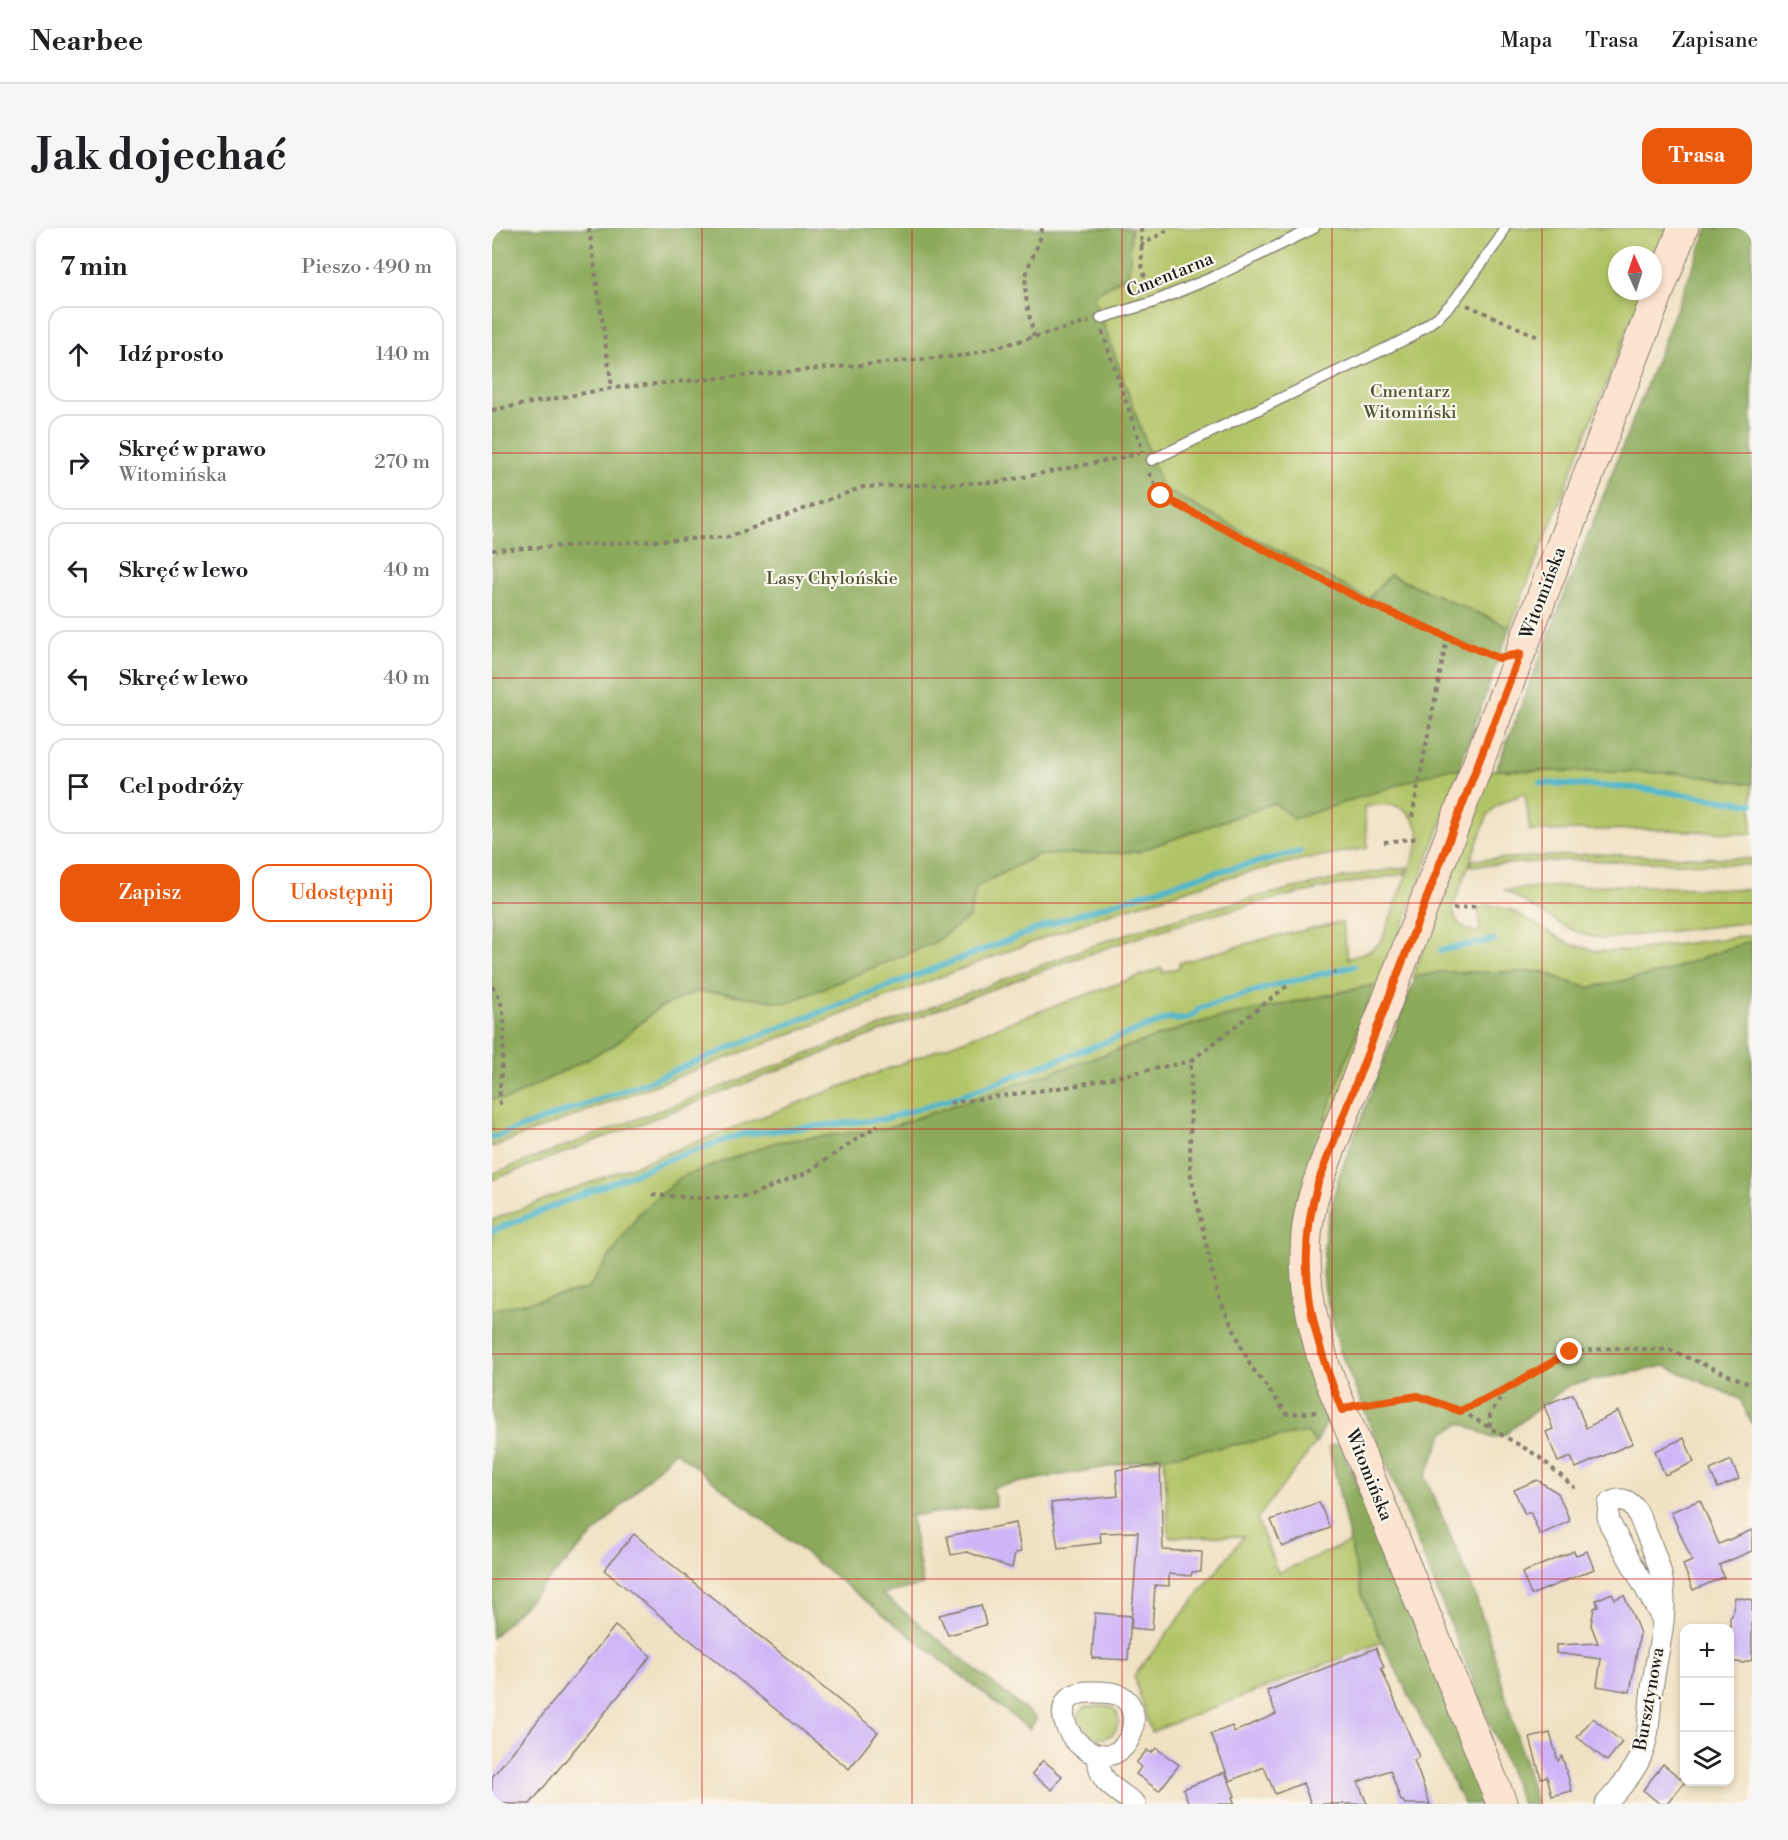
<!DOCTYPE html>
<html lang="pl">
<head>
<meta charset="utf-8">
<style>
  body { margin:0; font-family:"Libre Bodoni",serif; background:#f6f6f6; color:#202124 }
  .controls { position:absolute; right:18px; bottom:18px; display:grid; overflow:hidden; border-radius:12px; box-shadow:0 3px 9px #0003 }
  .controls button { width:54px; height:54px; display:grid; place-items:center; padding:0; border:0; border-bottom:2px solid #e0e0e0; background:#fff; color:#202124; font:30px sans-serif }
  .compass { position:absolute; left:1116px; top:18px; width:54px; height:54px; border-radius:50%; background:#fff; box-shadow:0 3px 9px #0003; rotate:357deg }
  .stop { position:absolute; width:18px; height:18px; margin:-14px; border:4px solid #ea580c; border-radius:50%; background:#fff }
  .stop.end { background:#ea580c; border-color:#fff; box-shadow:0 2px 6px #0008 }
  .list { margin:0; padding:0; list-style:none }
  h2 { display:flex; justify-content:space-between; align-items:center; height:78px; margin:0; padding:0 24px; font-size:26px }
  h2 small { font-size:20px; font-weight:400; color:#757577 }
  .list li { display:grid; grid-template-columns:39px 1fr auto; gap:18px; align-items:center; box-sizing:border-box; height:96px; margin:0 12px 12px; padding:0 12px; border:2px solid #e0e0e0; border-radius:18px }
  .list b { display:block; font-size:22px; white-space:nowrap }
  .list p { margin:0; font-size:20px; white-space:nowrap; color:#757577 }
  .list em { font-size:20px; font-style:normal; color:#757577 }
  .actions { display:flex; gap:12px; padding:18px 24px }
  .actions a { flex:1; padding:14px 0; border:2px solid #ea580c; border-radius:18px; text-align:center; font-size:21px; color:#ea580c }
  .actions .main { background:#ea580c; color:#fff }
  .icon { flex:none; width:33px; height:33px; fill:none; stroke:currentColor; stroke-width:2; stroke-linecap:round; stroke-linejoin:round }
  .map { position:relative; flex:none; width:1260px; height:1576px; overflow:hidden; border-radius:18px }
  header { display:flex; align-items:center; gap:36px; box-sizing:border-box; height:84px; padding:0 30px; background:#fff; border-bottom:2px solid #e0e0e0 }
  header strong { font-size:28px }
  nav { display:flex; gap:33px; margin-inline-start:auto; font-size:21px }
  .intro { display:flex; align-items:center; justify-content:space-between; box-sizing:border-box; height:144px; padding:0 36px }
  h1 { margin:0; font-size:42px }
  .button { padding:15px 27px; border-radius:18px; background:#ea580c; color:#fff; font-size:21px; font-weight:700 }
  main { display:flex; gap:36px; padding:0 36px }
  aside { flex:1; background:#fff; border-radius:18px; box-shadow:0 3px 9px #0003 }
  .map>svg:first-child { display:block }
  .green { fill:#b2c468; stroke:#677042; stroke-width:1.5 }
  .forest { fill:#8daa5c; stroke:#54633c; stroke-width:1.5 }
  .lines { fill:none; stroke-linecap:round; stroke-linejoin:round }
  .stream { stroke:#4eb6cc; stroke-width:6 }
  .building { fill:#cdb6f8 }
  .lane-casing { stroke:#867e70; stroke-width:13 }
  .street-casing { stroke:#867e70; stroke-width:23 }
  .secondary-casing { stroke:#867e70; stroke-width:32 }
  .path { stroke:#867e70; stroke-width:4; stroke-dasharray:4.5 4.5; stroke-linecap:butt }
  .lane { stroke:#fff; stroke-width:10 }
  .street { stroke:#fff; stroke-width:21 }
  .secondary { stroke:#fce5d0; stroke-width:30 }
  .route { stroke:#ea580c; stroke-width:8 }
  .grid { fill:none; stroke:#d62828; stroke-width:1.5; stroke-opacity:0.55 }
  .labels { text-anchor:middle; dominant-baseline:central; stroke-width:4.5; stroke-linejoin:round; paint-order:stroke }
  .street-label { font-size:18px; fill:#1c1c1c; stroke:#fbf7ec }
  .park-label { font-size:18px; fill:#505737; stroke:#fbf7ec }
</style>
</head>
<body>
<header>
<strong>Nearbee</strong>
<nav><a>Mapa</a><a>Trasa</a><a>Zapisane</a></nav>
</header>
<div class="intro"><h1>Jak dojechać</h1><a class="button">Trasa</a></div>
<main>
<aside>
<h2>7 min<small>Pieszo · 490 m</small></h2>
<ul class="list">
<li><svg class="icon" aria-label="ahead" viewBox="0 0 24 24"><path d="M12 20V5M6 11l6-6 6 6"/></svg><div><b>Idź prosto</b></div><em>140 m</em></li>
<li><svg class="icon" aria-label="right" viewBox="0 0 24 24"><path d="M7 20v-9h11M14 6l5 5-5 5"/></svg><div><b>Skręć w prawo</b><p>Witomińska</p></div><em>270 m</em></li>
<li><svg class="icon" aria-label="left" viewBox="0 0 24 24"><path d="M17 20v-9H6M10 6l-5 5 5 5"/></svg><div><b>Skręć w lewo</b></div><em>40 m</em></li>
<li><svg class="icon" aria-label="left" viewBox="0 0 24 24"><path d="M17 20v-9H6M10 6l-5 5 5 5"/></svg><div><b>Skręć w lewo</b></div><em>40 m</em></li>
<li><svg class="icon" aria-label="arrive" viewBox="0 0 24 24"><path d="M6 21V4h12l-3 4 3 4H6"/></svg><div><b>Cel podróży</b></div></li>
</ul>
<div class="actions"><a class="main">Zapisz</a><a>Udostępnij</a></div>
</aside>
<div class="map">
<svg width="1260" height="1576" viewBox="0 0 1260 1576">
  <rect width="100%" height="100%" fill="#fbf7ec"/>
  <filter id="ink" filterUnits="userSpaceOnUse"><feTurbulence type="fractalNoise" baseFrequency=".0167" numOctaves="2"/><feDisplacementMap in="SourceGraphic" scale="12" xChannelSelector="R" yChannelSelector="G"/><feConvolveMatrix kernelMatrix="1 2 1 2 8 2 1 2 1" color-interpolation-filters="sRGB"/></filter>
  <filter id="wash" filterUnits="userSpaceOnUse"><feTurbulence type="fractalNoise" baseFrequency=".008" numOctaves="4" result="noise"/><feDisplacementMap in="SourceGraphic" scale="24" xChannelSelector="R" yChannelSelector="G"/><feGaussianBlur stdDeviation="1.35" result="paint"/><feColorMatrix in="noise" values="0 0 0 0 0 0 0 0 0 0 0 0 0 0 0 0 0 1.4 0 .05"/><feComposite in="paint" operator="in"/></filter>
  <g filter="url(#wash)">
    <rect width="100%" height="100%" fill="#f0e1c3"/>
    <g class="green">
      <path d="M 639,0 L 1175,0 L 1161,37 L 1161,27 L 1125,27 L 1125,63 L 1151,63 L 1018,399 L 898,347 L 876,371 L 670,260 L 601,67 L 637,46 Z"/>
      <path d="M 954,541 L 969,541 L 839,892 L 833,890 L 881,757 L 708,794 L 392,901 L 285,914 L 148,984 L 96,1061 L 0,1082 L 0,992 L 526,791 L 670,740 L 671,745 L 688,739 L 687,735 L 772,711 L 850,694 L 856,731 L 879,722 L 890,712 L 928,611 C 923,578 901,572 872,579 L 876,620 L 807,632 L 737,649 L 607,689 L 0,919 L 0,871 L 17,871 L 124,816 L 165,781 L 203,764 L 229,765 L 295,775 L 443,714 L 477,689 L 484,659 L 545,627 L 645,624 L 782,575 Z"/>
      <path d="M 999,542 L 1188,545 L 1260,556 L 1260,606 L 1154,601 L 1038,603 L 1033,565 C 1018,572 1003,574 995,589 L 961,679 C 962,695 973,704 988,704 L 986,681 L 998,677 L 1019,682 L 1078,716 L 1105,723 L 1133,723 L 1260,707 L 1260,714 L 1172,744 L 1096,760 L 1074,753 L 1052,744 L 948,744 L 920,750 Z"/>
      <path d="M 1103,626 L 1260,631 L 1260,637 L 1080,632 L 978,638 L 980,632 Z"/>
      <path d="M 915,639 L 913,646 C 733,671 576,732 408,796 C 272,849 136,900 0,952 L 0,946 L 616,712 C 714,680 812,654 915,639 Z"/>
      <path d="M 1124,657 L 1260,662 L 1260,694 L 1111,711 C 1075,706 1044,680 1013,662 L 1046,659 Z"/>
      <path d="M 815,1204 L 824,1215 L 765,1291 L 786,1345 L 858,1314 L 870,1368 L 890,1414 L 659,1504 L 642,1448 L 752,1308 L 677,1309 L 672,1229 Z"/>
      <path d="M 616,1478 C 640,1486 619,1526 595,1503 C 590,1498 586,1493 586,1486 L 593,1479 Z"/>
    </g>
    <g class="forest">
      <path d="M 0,0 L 639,0 L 637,46 L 601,67 L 670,260 L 876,371 L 898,347 L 1018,399 L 967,541 L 954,541 L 802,591 L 782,575 L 645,624 L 545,627 L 484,659 L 477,689 L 443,714 L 295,775 L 229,765 L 203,764 L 165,781 L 124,816 L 17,871 L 0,871 Z"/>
      <path d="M 1216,0 L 1260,0 L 1260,556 L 1188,545 L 1004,542 Z"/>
      <path d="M 1260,714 L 1260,1196 L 1248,1171 L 1173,1138 L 1077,1157 L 1012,1207 L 1000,1210 L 970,1195 L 952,1205 L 933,1249 L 978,1353 L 996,1406 L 1044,1576 L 1030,1576 L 906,1265 L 848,1123 L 833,1063 L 831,1042 L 833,1006 L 847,948 L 924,749 L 948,744 L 1052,744 L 1074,753 L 1097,760 L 1172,744 L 1251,715 Z"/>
      <path d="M 882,757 L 833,890 L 836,891 L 800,1008 L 798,1037 L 799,1070 L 807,1102 L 835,1194 L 824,1215 L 815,1204 L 501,1259 L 504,1278 L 419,1288 L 431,1357 L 390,1366 L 545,1491 L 537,1501 L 183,1223 L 0,1410 L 0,1082 L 96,1061 L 148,984 L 189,949 L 285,914 L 392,901 L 709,794 Z"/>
      <path d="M 848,1216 L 996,1576 L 972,1576 L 890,1414 L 870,1368 L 837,1218 Z"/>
    </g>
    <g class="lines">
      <g class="stream">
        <path d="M 1049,555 L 1145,560 L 1260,576"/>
        <path d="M 949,722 L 1002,712"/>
        <path d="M 0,910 L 155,854 L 279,803 L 569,692 L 711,647 L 808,624"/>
        <path d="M 0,1003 L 183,929 L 251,906 L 393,891 L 468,868 L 678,790 C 691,794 701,790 708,780 L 784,757 L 862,738"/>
      </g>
    </g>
    <g id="blocks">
      <g class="building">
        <path d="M 1081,1166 L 1094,1200 L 1126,1183 L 1141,1215 L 1084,1240 L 1079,1229 L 1066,1234 L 1054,1204 L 1061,1201 L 1052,1177 Z"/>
        <path d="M 1192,1210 L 1202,1234 L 1173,1247 L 1163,1223 Z"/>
        <path d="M 1239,1232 L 1247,1251 L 1226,1260 L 1218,1242 Z"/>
        <path d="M 668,1237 L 671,1322 L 710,1324 L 709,1344 L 700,1344 L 699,1348 L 677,1346 L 677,1358 L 663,1357 L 660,1402 L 639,1400 L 646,1304 L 608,1305 L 609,1315 L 566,1320 L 559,1275 L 626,1268 L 624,1242 Z"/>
        <path d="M 1045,1252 L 1066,1265 L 1078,1293 L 1048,1307 L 1038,1284 L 1033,1286 L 1022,1262 Z"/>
        <path d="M 1208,1272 L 1227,1316 L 1260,1302 L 1260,1323 L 1227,1337 L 1232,1349 L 1201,1362 L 1191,1337 L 1200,1333 L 1179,1284 Z"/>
        <path d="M 827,1274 L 838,1300 L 790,1319 L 779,1292 Z"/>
        <path d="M 524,1295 L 529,1324 L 523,1325 L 520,1340 L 475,1324 L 459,1327 L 455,1308 Z"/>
        <path d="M 142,1306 L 386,1504 L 357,1541 L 112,1342 Z"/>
        <path d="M 1082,1323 L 1084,1327 L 1095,1323 L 1102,1341 L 1039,1367 L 1030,1345 Z"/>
        <path d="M 1120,1365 L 1123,1371 L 1132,1367 L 1148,1405 L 1138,1464 L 1105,1458 L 1109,1431 L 1064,1425 L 1064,1417 L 1106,1415 L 1099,1397 L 1102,1380 L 1106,1378 L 1104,1372 Z"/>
        <path d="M 1243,1369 L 1260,1372 L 1260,1432 L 1251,1435 L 1238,1433 L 1238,1388 L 1240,1388 Z"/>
        <path d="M 489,1377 L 494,1397 L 456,1407 L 447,1387 Z"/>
        <path d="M 603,1385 L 639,1388 L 636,1432 L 600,1430 Z"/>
        <path d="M 123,1398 L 159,1428 L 38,1576 L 0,1576 L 0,1549 Z"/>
        <path d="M 884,1420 L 892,1439 L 889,1440 L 927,1529 L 922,1532 L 938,1576 L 913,1576 L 911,1573 L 909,1573 L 898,1542 L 866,1554 L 875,1576 L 819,1576 L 811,1555 L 783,1566 L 772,1539 L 738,1553 L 719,1506 L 740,1498 L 742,1504 L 784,1486 L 775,1463 Z"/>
        <path d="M 1101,1490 L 1130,1514 L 1115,1533 L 1085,1509 Z"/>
        <path d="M 1058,1505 L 1066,1533 L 1070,1528 L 1080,1563 L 1060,1568 L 1055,1548 L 1049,1550 L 1038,1510 Z"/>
        <path d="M 664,1520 L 687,1537 L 667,1563 L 644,1546 L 649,1539 L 644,1535 L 655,1522 L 659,1525 Z"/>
        <path d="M 551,1532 L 570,1548 L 560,1562 L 540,1546 Z"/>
        <path d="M 1171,1536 L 1193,1554 L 1175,1576 L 1168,1576 L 1151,1562 Z"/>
        <path d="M 733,1544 L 743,1568 L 740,1569 L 743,1576 L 697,1576 L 691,1561 Z"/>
      </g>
    </g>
  </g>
  <g filter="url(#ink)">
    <use href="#blocks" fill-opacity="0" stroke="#867e70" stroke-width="1.5"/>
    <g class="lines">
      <g class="lane-casing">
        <g id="lane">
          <path d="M 609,90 L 659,75 L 724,48 L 822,0"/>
          <path d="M 660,232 L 918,109 L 946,89 L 963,72 L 1008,10 L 1012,0"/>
        </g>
      </g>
      <g class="street-casing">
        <g id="street">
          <path d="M 595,1464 C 605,1464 618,1463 627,1467 C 653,1479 641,1525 615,1527 C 580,1530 548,1468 595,1464 Z"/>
          <path d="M 607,1527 C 604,1554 624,1561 643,1576"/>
          <path d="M 1114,1576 C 1126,1562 1142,1545 1149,1528 C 1158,1507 1157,1482 1160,1460 C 1165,1425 1177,1386 1170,1351 C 1166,1330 1156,1310 1148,1290 C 1142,1276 1132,1266 1117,1276 L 1116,1288 L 1118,1296 L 1171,1392"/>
        </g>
      </g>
      <g class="secondary-casing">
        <path id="secondary" d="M 1010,1576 L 834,1142 C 818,1089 806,1034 819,979 C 824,957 833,935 841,914 L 1191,0"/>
      </g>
      <g class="path">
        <path d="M 97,0 L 120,160"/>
        <path d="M 649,0 L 650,38 L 656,61"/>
        <path d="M 648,18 L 679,0"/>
        <path d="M 975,77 L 1049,110"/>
        <path d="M 610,103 L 651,224"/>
        <path d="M 542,109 C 538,89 530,64 535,44 C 539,28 549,16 550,0"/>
        <path d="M 0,182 L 120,160 L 476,127 L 597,94"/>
        <path d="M 657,245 L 669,268 L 877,376 L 1001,428"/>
        <path d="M 0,322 L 236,309 L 371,259 L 507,254 L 647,226"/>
        <path d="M 920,589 L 955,410"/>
        <path d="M 892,614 L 928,610"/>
        <path d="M 961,681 L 984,678"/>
        <path d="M 842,743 L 843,746"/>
        <path d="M 0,758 C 24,788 5,841 8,877"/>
        <path d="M 795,758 L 699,833 L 698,943 L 725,1065 L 758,1137 L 795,1186 L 825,1184"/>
        <path d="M 458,875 L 581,858 L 699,833"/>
        <path d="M 160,967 L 209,970 L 256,968 L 314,945 L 386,897"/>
        <path d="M 873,1176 L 926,1168 L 971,1184 L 1046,1228 L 1083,1260"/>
        <path d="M 969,1183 L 1013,1161"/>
        <path d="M 998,1199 L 998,1186 L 1014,1161 L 1078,1124 L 1121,1120 L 1178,1122 L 1260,1157"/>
      </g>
      <use href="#lane" class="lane"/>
      <use href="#street" class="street"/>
      <use href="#secondary" class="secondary"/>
    </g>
  </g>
  <g class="lines" filter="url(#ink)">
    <path class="route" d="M 669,268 L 878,376 L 1006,430 L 1028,426 L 826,955 C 802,1037 819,1105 850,1182 L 861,1178 L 926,1168 L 968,1183 L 1014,1161 L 1078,1124"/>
  </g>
  <path class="grid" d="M 210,0 L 210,1576M 420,0 L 420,1576M 630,0 L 630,1576M 840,0 L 840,1576M 1050,0 L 1050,1576M 0,225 L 1260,225M 0,450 L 1260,450M 0,675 L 1260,675M 0,901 L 1260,901M 0,1126 L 1260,1126M 0,1351 L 1260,1351"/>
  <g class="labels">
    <g class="street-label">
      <text transform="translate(678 47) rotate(-22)">Cmentarna</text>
      <text transform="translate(1051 365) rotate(-69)">Witomińska</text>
      <text transform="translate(877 1247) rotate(68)">Witomińska</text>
      <text transform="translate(1157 1471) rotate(-80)">Bursztynowa</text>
    </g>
    <g class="park-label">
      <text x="918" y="163">Cmentarz<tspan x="918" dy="21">Witomiński</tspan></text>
      <text x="340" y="350">Lasy Chylońskie</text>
    </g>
  </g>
</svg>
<div class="controls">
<button>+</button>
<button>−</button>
<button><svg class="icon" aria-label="layers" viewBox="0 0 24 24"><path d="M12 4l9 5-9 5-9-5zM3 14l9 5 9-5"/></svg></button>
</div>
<svg class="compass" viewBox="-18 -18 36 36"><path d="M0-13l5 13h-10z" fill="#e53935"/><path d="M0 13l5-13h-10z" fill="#757577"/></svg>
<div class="stop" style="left:669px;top:268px"></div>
<div class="stop end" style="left:1078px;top:1124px"></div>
</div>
</main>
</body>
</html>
